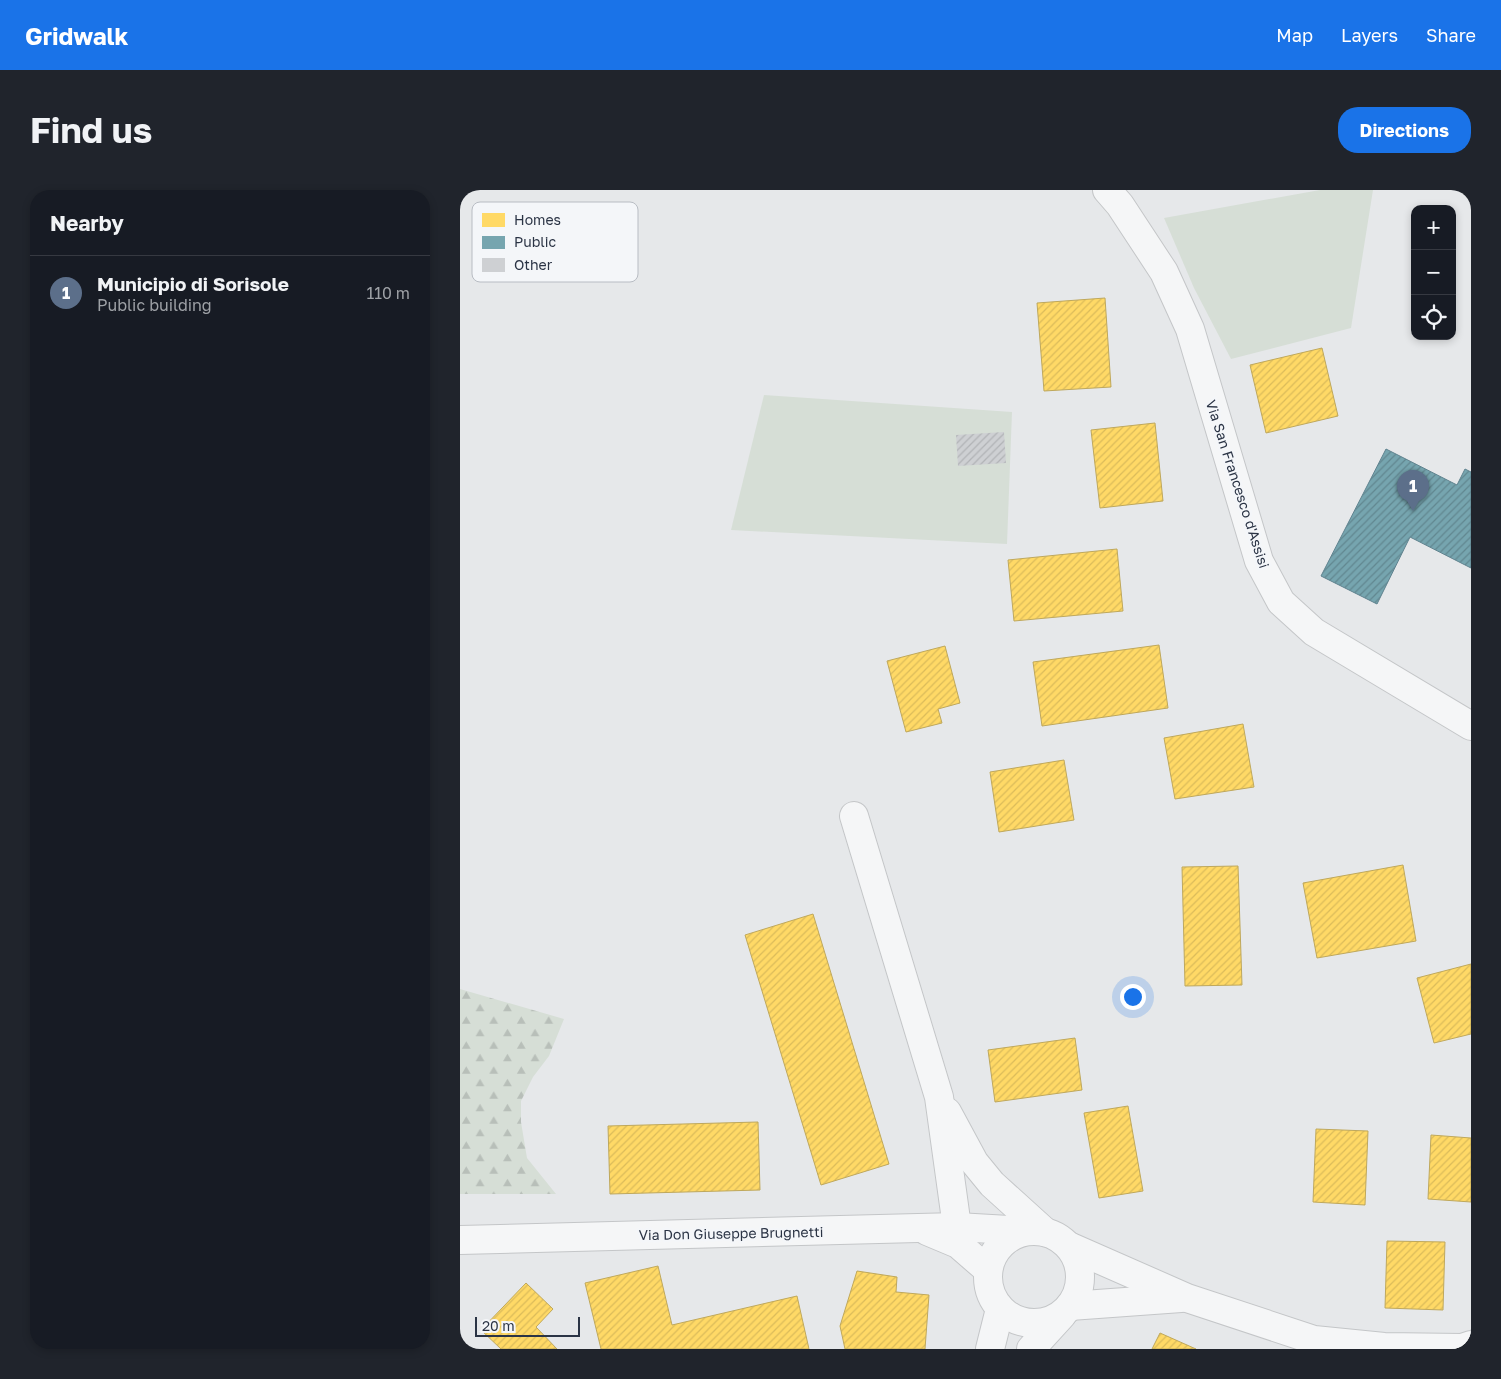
<!DOCTYPE html>
<html lang="en">
<head>
<meta charset="utf-8">
<style>
  body { margin:0; font-family:"Golos Text",sans-serif; background:#20242c; color:#f1f3f6 }
  .controls { position:absolute; right:15px; top:15px; display:grid; overflow:hidden; border-radius:10px; box-shadow:0 2px 8px #0003 }
  .controls button { width:45px; height:45px; display:grid; place-items:center; padding:0; border:0; border-bottom:1px solid #363941; background:#171b24; color:#f1f3f6; font:25px sans-serif }
  .scale { position:absolute; left:15px; bottom:12px; width:105px; box-sizing:border-box; padding-left:5px; border:2px solid #2b3445; border-top:0; font-size:14px; line-height:18px; white-space:nowrap; color:#2b3445; -webkit-text-stroke:4px #f4f6f9; paint-order:stroke }
  .you { position:absolute; left:672px; top:806px; width:18px; height:18px; margin:-12px; border:4px solid #fff; border-radius:50%; background:#1a73e8; box-shadow:0 0 0 8px #1a73e833 }
  .badge { display:grid; place-items:center; width:32px; height:32px; border-radius:50%; background:#1a73e8; color:#fff; font-size:16px; font-weight:700 }
  .pin { position:absolute; translate:-50% -41px; filter:drop-shadow(0 1px 2px #0008) }
  .pin::after { content:''; position:absolute; top:26px; width:18px; height:15px; background:inherit; clip-path:polygon(0 0,100% 0,50% 100%) }
  .list { margin:0; padding:0; list-style:none }
  h2 { display:flex; justify-content:space-between; align-items:center; height:65px; margin:0; padding:0 20px; font-size:21px }
  h2 small { font-size:16px; font-weight:400; color:#9ea1a6 }
  .list li { display:grid; grid-template-columns:32px 1fr auto; gap:15px; align-items:center; box-sizing:border-box; height:75px; padding:0 20px; border-top:1px solid #363941 }
  .list b { display:block; font-size:19px; white-space:nowrap }
  .list p { margin:0; font-size:16px; white-space:nowrap; color:#9ea1a6 }
  .list em { font-size:16px; font-style:normal; color:#9ea1a6 }
  .icon { flex:none; width:28px; height:28px; fill:none; stroke:currentColor; stroke-width:2; stroke-linecap:round; stroke-linejoin:round }
  .map { position:relative; flex:none; width:1011px; height:1159px; overflow:hidden; border-radius:20px }
  header { display:flex; align-items:center; gap:30px; box-sizing:border-box; height:70px; padding:0 25px; background:#1a73e8; color:#fff }
  header strong { font-size:24px }
  nav { display:flex; gap:28px; margin-inline-start:auto; font-size:18px }
  .intro { display:flex; align-items:center; justify-content:space-between; box-sizing:border-box; height:120px; padding:0 30px }
  h1 { margin:0; font-size:35px }
  .button { padding:12px 22px; border-radius:20px; background:#1a73e8; color:#fff; font-size:18px; font-weight:700 }
  main { display:flex; gap:30px; padding:0 30px }
  aside { flex:1; background:#171b24; border-radius:20px; box-shadow:0 2px 8px #0003 }
  .map>svg:first-child { display:block }
  .forest { fill:url(#forest-firs) }
  .garden { fill:#d6ded6 }
  .homes { fill:url(#homes-hatch); stroke:#bfa85c }
  .public { fill:url(#public-hatch); stroke:#60838f }
  .building { fill:url(#building-hatch) }
  .lines { fill:none; stroke-linecap:round; stroke-linejoin:round }
  .minor-casing { stroke:#c4c6c8; stroke-width:30 }
  .minor { stroke:#f5f6f7; stroke-width:28 }
  .labels { text-anchor:middle; dominant-baseline:central; stroke-width:5; stroke-linejoin:round; paint-order:stroke }
  .street-label { font-size:14px; fill:#2b3445; stroke:#f4f6f9 }
  .key { fill:#f4f6f9; stroke:#b8bcc3; stroke-width:1 }
  .key-label { font-size:14px; fill:#2b3445 }
</style>
</head>
<body>
<header>
<strong>Gridwalk</strong>
<nav><a>Map</a><a>Layers</a><a>Share</a></nav>
</header>
<div class="intro"><h1>Find us</h1><a class="button">Directions</a></div>
<main>
<aside>
<h2>Nearby<small></small></h2>
<ul class="list">
<li><span class="badge" style="background:#5c6f8a">1</span><div><b>Municipio di Sorisole</b><p>Public building</p></div><em>110 m</em></li>
</ul>
</aside>
<div class="map">
<svg width="1011" height="1159" viewBox="0 0 1011 1159">
  <defs>
    <pattern id="forest-firs" width="22" height="20" patternUnits="userSpaceOnUse" patternTransform="scale(1.25)"><rect width="22" height="20" fill="#d6ded6"/><path d="M5 1l3.5 6h-7zM16 11l3.5 6h-7z" fill="#b8bfb9"/></pattern>
    <pattern id="homes-hatch" width="6" height="6" patternUnits="userSpaceOnUse" patternTransform="scale(1.25)"><rect width="6" height="6" fill="#ffd966"/><path d="M-1 1l2-2M0 6l6-6M5 7l2-2" fill="none" stroke="#dbbb5a"/></pattern>
    <pattern id="public-hatch" width="6" height="6" patternUnits="userSpaceOnUse" patternTransform="scale(1.25)"><rect width="6" height="6" fill="#76a5af"/><path d="M-1 1l2-2M0 6l6-6M5 7l2-2" fill="none" stroke="#618790"/></pattern>
    <pattern id="building-hatch" width="6" height="6" patternUnits="userSpaceOnUse" patternTransform="scale(1.25)"><rect width="6" height="6" fill="#ced0d3"/><path d="M-1 1l2-2M0 6l6-6M5 7l2-2" fill="none" stroke="#b1b3b6"/></pattern>
  </defs>
  <rect width="100%" height="100%" fill="#e6e8ea"/>
  <path class="forest" d="M 0,799 L 104,829 L 89,866 L 73,887 L 61,911 L 61,932 L 67,968 L 96,1004 L 0,1004 Z"/>
  <g class="garden">
    <path d="M 860,0 L 913,0 L 891,138 L 771,169 L 734,98 L 704,28 Z"/>
    <path d="M 304,205 L 552,222 L 547,354 L 271,340 Z"/>
  </g>
  <g class="homes">
    <path d="M 645,108 L 651,197 L 584,201 L 577,113 Z"/>
    <path d="M 862,158 L 878,226 L 806,243 L 790,175 Z"/>
    <path d="M 695,233 L 703,311 L 640,318 L 631,240 Z"/>
    <path d="M 657,359 L 663,421 L 554,431 L 548,370 Z"/>
    <path d="M 699,455 L 708,518 L 582,536 L 573,472 Z"/>
    <path d="M 485,456 L 500,513 L 478,519 L 482,533 L 446,542 L 427,471 Z"/>
    <path d="M 783,534 L 794,597 L 715,609 L 704,548 Z"/>
    <path d="M 604,570 L 614,630 L 539,642 L 530,582 Z"/>
    <path d="M 943,675 L 956,751 L 857,768 L 843,693 Z"/>
    <path d="M 778,676 L 782,795 L 725,796 L 722,677 Z"/>
    <path d="M 353,724 L 429,974 L 361,995 L 285,745 Z"/>
    <path d="M 1011,774 L 1011,844 L 974,853 L 957,788 Z"/>
    <path d="M 615,848 L 622,900 L 535,912 L 528,860 Z"/>
    <path d="M 668,916 L 683,1001 L 639,1008 L 624,923 Z"/>
    <path d="M 298,932 L 300,1000 L 150,1004 L 148,936 Z"/>
    <path d="M 856,939 L 908,941 L 905,1015 L 853,1012 Z"/>
    <path d="M 971,945 L 1011,948 L 1011,1012 L 968,1009 Z"/>
    <path d="M 927,1051 L 985,1052 L 983,1120 L 925,1118 Z"/>
    <path d="M 198,1076 L 212,1135 L 337,1106 L 349,1159 L 141,1159 L 125,1093 Z"/>
    <path d="M 397,1081 L 437,1087 L 436,1102 L 469,1105 L 465,1159 L 385,1159 L 380,1136 Z"/>
    <path d="M 66,1093 L 93,1119 L 76,1137 L 97,1159 L 41,1159 L 21,1140 Z"/>
    <path d="M 700,1143 L 736,1159 L 692,1159 Z"/>
  </g>
  <path class="public" d="M 926,259 L 997,295 L 1005,279 L 1011,282 L 1011,378 L 950,347 L 917,414 L 861,386 Z"/>
  <path class="building" d="M 544,242 L 546,273 L 498,276 L 496,245 Z"/>
  <g class="lines">
    <g class="minor-casing">
      <g id="minor">
        <path d="M 647,0 L 660,15 L 704,82 L 730,139 L 799,371 L 821,412 L 854,442 L 1011,536"/>
        <path d="M 394,626 L 479,907 L 497,1037"/>
        <path d="M 487,922 L 514,972 L 532,994 L 585,1042"/>
        <circle cx="574" cy="1087" r="46"/>
        <path d="M 467,1041 L 498,1054 L 528,1080"/>
        <path d="M 0,1050 L 497,1037 L 565,1041"/>
        <path d="M 611,1057 L 727,1108 L 854,1150 L 924,1157 L 1002,1158 L 1011,1155"/>
        <path d="M 610,1116 L 721,1108"/>
        <path d="M 530,1159 L 540,1119"/>
        <path d="M 571,1159 L 602,1125"/>
      </g>
    </g>
    <use href="#minor" class="minor"/>
  </g>
  <g class="labels">
    <g class="street-label">
      <text transform="translate(778 294) rotate(72)">Via San Francesco d'Assisi</text>
      <text transform="translate(271 1043) rotate(-1)">Via Don Giuseppe Brugnetti</text>
    </g>
  </g>
  <rect x="12" y="12" width="166" height="80" rx="8" class="key"/>
  <rect x="22" y="23" width="23" height="14" fill="#ffd966"/>
  <rect x="22" y="46" width="23" height="13" fill="#76a5af"/>
  <rect x="22" y="68" width="23" height="14" fill="#ced0d3"/>
  <g class="key-label">
    <text x="54" y="35">Homes</text>
    <text x="54" y="57">Public</text>
    <text x="54" y="80">Other</text>
  </g>
</svg>
<div class="controls">
<button>+</button>
<button>−</button>
<button><svg class="icon" aria-label="locate" viewBox="0 0 24 24"><circle cx="12" cy="12" r="6"/><path d="M12 2v4M12 18v4M2 12h4M18 12h4"/></svg></button>
</div>
<div class="scale">20 m</div>
<div class="you"></div>
<div class="pin badge" style="left:953px;top:321px;background:#5c6f8a">1</div>
</div>
</main>
</body>
</html>
